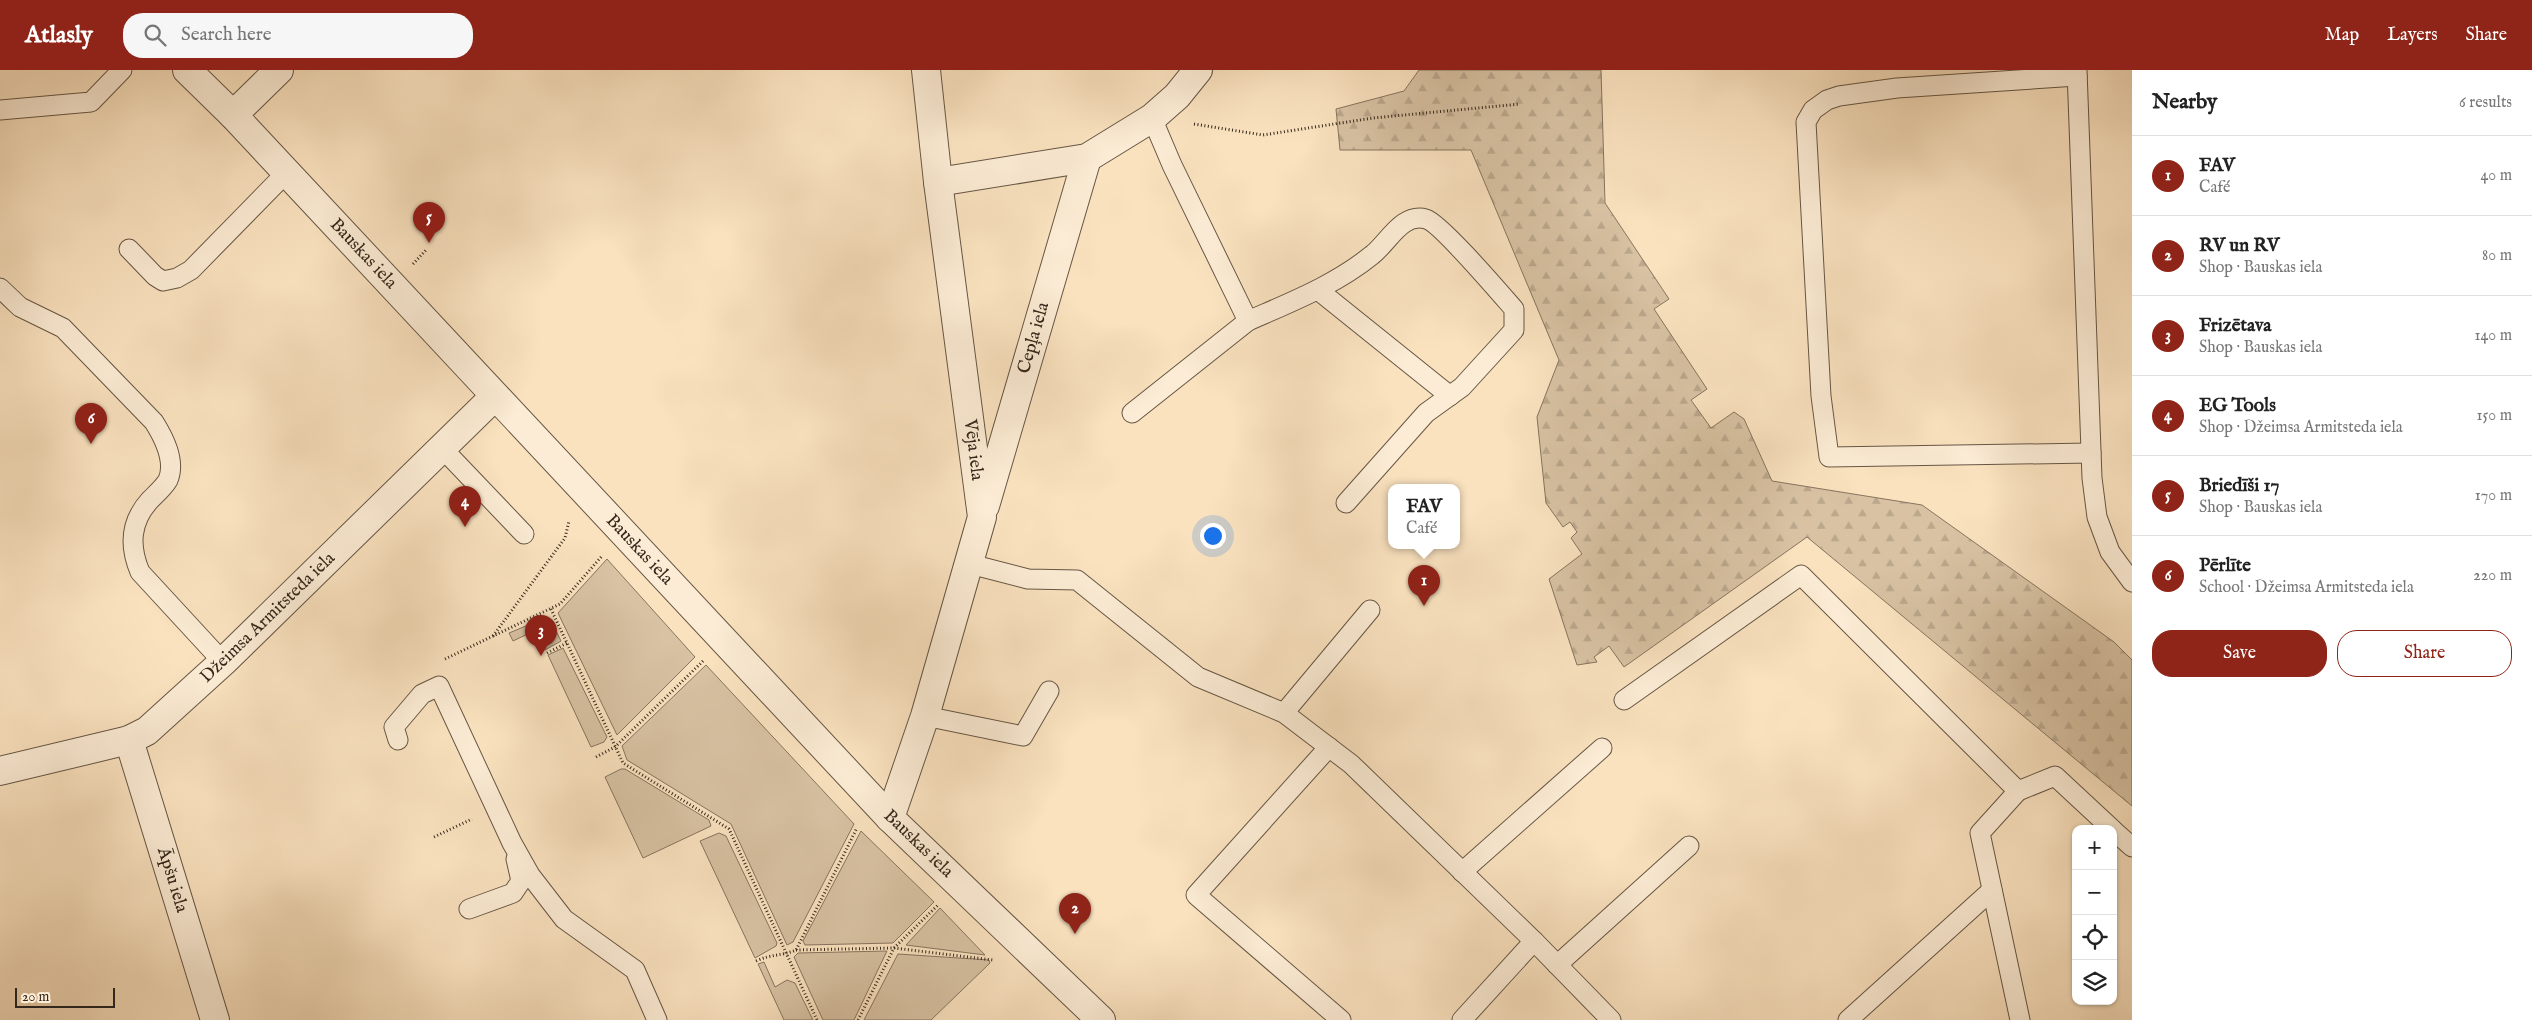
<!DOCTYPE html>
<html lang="en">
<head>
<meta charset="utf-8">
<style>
  body { margin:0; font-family:"IM FELL English",serif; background:#f6f6f6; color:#222 }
  .controls { position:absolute; right:15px; bottom:15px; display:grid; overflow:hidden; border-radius:10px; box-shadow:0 1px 4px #0004 }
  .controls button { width:45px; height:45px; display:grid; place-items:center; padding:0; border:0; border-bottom:1px solid #e0e0e0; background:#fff; color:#222; font:25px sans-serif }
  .scale { position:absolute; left:15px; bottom:12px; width:100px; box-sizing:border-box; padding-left:5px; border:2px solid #34271b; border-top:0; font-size:14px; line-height:18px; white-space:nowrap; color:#34271b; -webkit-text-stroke:4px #fcecd5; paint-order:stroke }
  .you { position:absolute; left:1212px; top:465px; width:18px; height:18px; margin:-12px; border:4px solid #fff; border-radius:50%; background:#1a73e8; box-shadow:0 0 0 8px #1a73e833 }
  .badge { display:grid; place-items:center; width:32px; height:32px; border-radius:50%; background:#8f2418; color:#fff; font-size:16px; font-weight:700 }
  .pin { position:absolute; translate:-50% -41px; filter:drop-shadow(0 1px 2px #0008) }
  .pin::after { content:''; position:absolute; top:26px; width:18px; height:15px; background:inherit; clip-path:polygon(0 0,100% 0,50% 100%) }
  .popup { position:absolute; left:1388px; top:414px; width:72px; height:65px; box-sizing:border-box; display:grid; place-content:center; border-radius:10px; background:#fff; filter:drop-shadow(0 1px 4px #0005); font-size:16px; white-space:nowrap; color:#767676 }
  .popup b { font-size:19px; color:#222 }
  .popup::after { content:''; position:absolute; left:50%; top:100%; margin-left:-10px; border:10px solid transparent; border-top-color:#fff }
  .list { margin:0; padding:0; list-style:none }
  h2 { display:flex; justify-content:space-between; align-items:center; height:65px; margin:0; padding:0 20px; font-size:21px }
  h2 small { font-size:16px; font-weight:400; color:#767676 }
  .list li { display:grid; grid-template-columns:32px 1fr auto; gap:15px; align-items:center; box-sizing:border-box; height:80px; padding:0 20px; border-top:1px solid #e0e0e0 }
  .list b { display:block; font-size:19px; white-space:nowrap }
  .list p { margin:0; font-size:16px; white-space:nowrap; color:#767676 }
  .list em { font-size:16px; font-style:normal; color:#767676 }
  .actions { display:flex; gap:10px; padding:15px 20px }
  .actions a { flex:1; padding:11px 0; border:1px solid #8f2418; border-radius:20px; text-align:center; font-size:18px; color:#8f2418 }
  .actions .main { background:#8f2418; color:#fff }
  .icon { flex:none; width:28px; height:28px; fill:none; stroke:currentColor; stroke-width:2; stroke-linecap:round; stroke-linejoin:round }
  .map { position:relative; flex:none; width:2132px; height:950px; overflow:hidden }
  header { display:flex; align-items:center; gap:30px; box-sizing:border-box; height:70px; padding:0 25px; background:#8f2418; color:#fff }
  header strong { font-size:24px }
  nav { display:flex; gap:28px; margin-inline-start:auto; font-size:18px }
  .search { width:350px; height:45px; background:#f6f6f6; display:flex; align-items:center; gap:12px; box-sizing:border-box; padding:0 18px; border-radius:20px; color:#767676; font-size:19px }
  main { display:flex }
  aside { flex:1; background:#fff }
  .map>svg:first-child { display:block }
  .grass { fill:#d8c2a3; stroke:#86745f }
  .forest { fill:url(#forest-firs); stroke:#86745f }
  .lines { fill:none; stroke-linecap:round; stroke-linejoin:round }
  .service-casing { stroke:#665644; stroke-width:21 }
  .minor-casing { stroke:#665644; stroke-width:30 }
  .tertiary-casing { stroke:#665644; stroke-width:30 }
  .path { stroke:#34271b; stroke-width:3; stroke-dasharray:1 2.5; stroke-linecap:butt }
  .service { stroke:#fcecd5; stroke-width:19 }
  .minor { stroke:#fcecd5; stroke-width:28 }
  .tertiary { stroke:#fcecd5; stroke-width:28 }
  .labels { text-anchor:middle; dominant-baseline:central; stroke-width:4; stroke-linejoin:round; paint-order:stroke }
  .street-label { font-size:18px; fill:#34271b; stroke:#fcecd5 }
</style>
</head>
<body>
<header>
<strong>Atlasly</strong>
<div class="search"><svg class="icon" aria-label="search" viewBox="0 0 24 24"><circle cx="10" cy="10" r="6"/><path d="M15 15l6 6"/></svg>Search here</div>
<nav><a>Map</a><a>Layers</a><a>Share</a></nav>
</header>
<main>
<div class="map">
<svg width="2132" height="950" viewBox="0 0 2132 950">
  <defs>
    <pattern id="forest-firs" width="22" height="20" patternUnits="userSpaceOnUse" patternTransform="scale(1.25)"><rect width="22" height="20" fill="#d8c2a3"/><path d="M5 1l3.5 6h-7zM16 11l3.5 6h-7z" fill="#baa78c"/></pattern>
  </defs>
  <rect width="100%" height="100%" fill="#fae2bf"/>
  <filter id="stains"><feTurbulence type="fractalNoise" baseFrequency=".004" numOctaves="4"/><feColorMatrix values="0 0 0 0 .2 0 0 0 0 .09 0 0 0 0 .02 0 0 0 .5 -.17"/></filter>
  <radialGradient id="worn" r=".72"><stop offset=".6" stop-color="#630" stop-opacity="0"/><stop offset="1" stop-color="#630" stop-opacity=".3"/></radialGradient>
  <g class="grass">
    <path d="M 607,489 L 695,587 L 617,665 L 558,543 Z"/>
    <path d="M 545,548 L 550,549 L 561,571 L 545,580 L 536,560 L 513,571 L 509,563 Z"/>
    <path d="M 563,578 L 607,667 L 604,672 L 591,677 L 548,585 Z"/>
    <path d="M 706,595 L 854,754 L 793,872 L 787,875 L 731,754 L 627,690 L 622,676 Z"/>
    <path d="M 621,699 L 625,699 L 709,750 L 711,756 L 643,788 L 605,707 Z"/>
    <path d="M 861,761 L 934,832 L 893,873 L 805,875 L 803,871 Z"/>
    <path d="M 719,763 L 726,766 L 777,873 L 776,876 L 755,888 L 700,771 Z"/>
    <path d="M 940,838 L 985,885 L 906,875 Z"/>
    <path d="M 887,881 L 854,950 L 823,950 L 794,887 L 798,883 Z"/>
    <path d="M 898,884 L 989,890 L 990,893 L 931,950 L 864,950 Z"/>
    <path d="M 764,892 L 775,917 L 787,910 L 795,913 L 813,950 L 784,950 L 758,894 Z"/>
  </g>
  <path class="forest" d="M 1419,0 L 1601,0 L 1605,133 L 1669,229 L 1654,239 L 1707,319 L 1691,330 L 1711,358 L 1734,342 L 1744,349 L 1772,411 L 1922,435 L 2114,572 L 2132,590 L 2132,736 L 1807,467 L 1624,597 L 1609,576 L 1594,587 L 1597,592 L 1577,595 L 1549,509 L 1582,484 L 1571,468 L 1577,462 L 1570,452 L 1563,457 L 1546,433 L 1537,347 L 1559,290 L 1471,80 L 1340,80 L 1336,39 L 1404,21 Z"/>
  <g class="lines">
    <g class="service-casing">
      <g id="service">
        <path d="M 2077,0 L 2092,408 L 2097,447 L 2110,482 L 2132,512"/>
        <path d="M 2077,6 L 1897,18 L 1839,26 L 1827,30 L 1813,40 L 1806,52 L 1821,326 L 1829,387 L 2091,383"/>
        <path d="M 0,40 L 91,32 L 122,0"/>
        <path d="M 129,179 L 155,206 L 163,211 L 177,208 L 191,200 L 287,102"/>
        <path d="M 0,218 L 20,237 L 63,258 L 154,352 C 164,368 176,391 168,410 C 164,417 155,425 150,430 C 130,452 129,476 140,502 L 223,592"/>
        <path d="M 1318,220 L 1450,326"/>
        <path d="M 1248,251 C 1291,232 1335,215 1372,185 C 1388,173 1402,142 1426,149 C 1440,153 1500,223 1514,239 L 1514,260 L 1462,317 L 1426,343 L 1346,433"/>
        <path d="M 1132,343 L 1248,251 L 1172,95 L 1152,48"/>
        <path d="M 442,378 L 524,464"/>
        <path d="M 970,494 L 1028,509 L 1077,510 L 1198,607 L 1284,643 L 1351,694 L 1534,871 L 1611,950"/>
        <path d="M 1624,630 L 1801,505 L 2018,721 L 1980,763 L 2020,950"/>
        <path d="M 1284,643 L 1370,540"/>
        <path d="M 925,646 L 1023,666 L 1049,621"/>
        <path d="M 398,670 L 394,657 L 422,624 L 439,616 L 512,773 L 530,805 L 564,849 L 635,900 L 657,950"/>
        <path d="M 1329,677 L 1196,825 L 1341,950"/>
        <path d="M 2018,721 L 2055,706 L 2112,759"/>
        <path d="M 2113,760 L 2132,777"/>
        <path d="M 1462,802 L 1602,678"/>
        <path d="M 469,839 L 513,823 L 521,811 L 516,789"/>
        <path d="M 1557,895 L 1689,776"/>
        <path d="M 1462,950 L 1534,871"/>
        <path d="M 1848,950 L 1992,820"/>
      </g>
    </g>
    <g class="minor-casing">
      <g id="minor">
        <path d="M 233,45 L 279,0"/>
        <path d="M 938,112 L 1087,88 L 1152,48 L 1177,26 L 1198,0"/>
        <path d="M 985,436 L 1087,88"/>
        <path d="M 129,670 L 215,950"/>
        <path d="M 0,701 L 129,670 L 147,661 L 223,592 L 495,326"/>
        <path d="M 890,748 L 925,646 L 982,447 L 938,112 L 926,0"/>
      </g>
    </g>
    <g class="tertiary-casing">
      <path id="tertiary" d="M 187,0 L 233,45 L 890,748 L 1101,950"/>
    </g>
    <g class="path">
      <path d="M 1194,54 L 1263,65 L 1373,48 L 1520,34"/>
      <path d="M 413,194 L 426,180"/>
      <path d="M 551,539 L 623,693 L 729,759 L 817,950"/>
      <path d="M 493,566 L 565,468 L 569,451"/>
      <path d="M 547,583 L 567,573"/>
      <path d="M 445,589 L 560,534 L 602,486"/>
      <path d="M 596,687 L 615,677 L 703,591"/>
      <path d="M 434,767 L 472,749"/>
      <path d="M 796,880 L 894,878 L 993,890"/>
      <path d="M 756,891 C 771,884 782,886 796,880 L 857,758"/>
      <path d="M 858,950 L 894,878 L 938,835"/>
    </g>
    <use href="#service" class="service"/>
    <use href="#minor" class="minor"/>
    <use href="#tertiary" class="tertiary"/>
  </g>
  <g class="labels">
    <g class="street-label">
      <text transform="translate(363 184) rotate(47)">Bauskas iela</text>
      <text transform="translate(1034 268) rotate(-74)">Cepļa iela</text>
      <text transform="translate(973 380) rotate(83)">Vēja iela</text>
      <text transform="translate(639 480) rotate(47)">Bauskas iela</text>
      <text transform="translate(268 548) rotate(-44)">Džeimsa Armitsteda iela</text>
      <text transform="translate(918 774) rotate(44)">Bauskas iela</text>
      <text transform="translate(172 810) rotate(73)">Āpšu iela</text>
    </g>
  </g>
  <rect width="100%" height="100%" filter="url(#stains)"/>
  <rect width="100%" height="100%" fill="url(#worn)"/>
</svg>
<div class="controls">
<button>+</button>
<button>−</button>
<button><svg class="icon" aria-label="locate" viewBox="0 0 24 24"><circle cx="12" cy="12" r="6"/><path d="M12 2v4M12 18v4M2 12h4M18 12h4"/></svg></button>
<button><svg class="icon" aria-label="layers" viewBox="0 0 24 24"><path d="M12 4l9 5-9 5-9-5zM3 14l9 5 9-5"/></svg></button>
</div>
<div class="scale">20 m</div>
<div class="you"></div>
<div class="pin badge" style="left:1424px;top:536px">1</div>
<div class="popup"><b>FAV</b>Café</div>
<div class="pin badge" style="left:1075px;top:864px">2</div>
<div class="pin badge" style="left:541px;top:586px">3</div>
<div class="pin badge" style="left:465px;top:457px">4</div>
<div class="pin badge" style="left:429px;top:173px">5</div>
<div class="pin badge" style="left:91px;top:374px">6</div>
</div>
<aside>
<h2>Nearby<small>6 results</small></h2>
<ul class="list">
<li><span class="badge">1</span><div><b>FAV</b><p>Café</p></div><em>40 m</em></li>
<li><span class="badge">2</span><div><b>RV un RV</b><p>Shop · Bauskas iela</p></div><em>80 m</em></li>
<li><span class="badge">3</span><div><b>Frizētava</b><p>Shop · Bauskas iela</p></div><em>140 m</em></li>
<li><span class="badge">4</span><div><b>EG Tools</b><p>Shop · Džeimsa Armitsteda iela</p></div><em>150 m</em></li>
<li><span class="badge">5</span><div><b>Briedīši 17</b><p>Shop · Bauskas iela</p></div><em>170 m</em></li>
<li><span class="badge">6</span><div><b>Pērlīte</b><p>School · Džeimsa Armitsteda iela</p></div><em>220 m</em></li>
</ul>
<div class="actions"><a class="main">Save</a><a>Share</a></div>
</aside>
</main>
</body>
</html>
